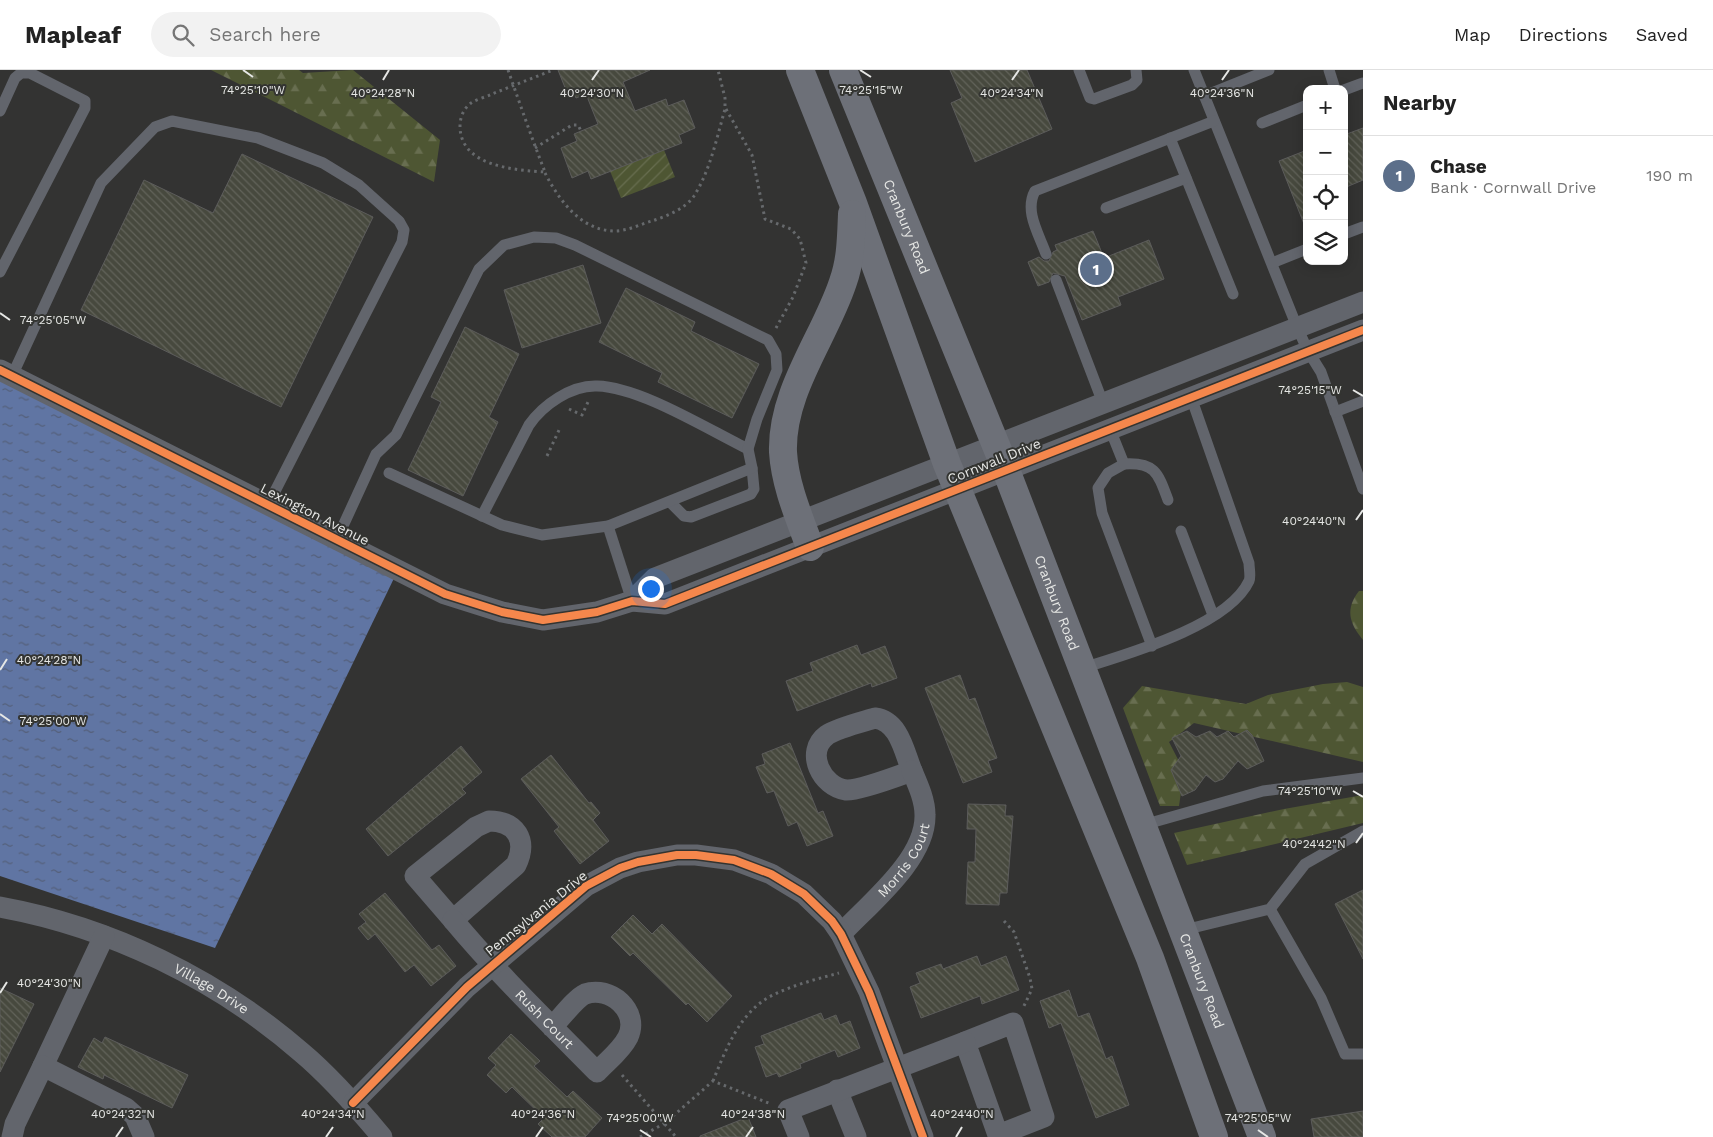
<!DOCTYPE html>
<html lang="en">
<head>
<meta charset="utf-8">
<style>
  body { margin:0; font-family:"Work Sans",sans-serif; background:#f2f2f2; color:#222 }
  .controls { position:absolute; right:15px; top:15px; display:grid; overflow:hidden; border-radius:10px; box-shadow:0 2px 12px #0003 }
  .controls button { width:45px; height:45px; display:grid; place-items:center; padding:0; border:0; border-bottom:1px solid #e0e0e0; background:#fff; color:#222; font:25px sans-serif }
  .you { position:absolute; left:650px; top:518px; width:18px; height:18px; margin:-12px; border:4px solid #fff; border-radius:50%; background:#1a73e8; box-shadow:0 0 0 8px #1a73e833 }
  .badge { display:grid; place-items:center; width:32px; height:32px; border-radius:50%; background:#111827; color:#fff; font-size:16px; font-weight:700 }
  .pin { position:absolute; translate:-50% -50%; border:2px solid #fff; box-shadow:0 1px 5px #0006 }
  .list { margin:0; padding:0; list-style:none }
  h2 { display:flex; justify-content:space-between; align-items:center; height:65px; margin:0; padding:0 20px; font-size:21px }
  h2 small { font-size:16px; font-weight:400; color:#767676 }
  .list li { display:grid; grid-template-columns:32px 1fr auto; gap:15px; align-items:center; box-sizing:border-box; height:80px; padding:0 20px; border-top:1px solid #e0e0e0 }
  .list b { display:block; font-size:19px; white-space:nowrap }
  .list p { margin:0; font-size:16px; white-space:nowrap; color:#767676 }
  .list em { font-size:16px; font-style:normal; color:#767676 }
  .icon { flex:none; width:28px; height:28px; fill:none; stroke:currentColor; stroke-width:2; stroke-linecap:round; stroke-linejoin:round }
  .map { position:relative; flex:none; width:1363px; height:1067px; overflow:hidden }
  header { display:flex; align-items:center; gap:30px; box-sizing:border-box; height:70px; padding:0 25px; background:#fff; border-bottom:1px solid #e0e0e0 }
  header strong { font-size:24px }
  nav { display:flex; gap:28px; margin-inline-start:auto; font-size:18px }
  .search { width:350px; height:45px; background:#f2f2f2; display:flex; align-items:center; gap:12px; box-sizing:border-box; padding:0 18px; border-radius:28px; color:#767676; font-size:19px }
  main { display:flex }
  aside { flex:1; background:#fff }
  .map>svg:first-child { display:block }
  .forest { fill:url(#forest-firs) }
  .garden { fill:url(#garden-furrows) }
  .water { fill:url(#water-ripples) }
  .building { fill:url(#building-back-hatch); stroke:#5c5c5b }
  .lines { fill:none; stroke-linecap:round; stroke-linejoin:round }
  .path { stroke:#66696c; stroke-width:3; stroke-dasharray:2.5 4; stroke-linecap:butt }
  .service { stroke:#62656c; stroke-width:11 }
  .minor { stroke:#62656c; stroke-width:21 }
  .secondary { stroke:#6d7078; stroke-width:28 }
  .cycleway-casing { stroke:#333431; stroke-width:11 }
  .cycleway { stroke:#f5874c; stroke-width:8 }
  .ticks { fill:none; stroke:#e6e7e5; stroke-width:2 }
  .labels { text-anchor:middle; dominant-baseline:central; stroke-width:4; stroke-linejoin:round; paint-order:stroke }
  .street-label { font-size:14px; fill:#e6e7e5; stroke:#333431 }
  .ticks-label { font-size:12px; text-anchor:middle; fill:#e6e7e5; stroke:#333431; stroke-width:4; stroke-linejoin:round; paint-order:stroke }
</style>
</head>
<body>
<header>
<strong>Mapleaf</strong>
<div class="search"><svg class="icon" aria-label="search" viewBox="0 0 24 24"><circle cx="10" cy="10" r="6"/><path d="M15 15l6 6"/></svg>Search here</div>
<nav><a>Map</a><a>Directions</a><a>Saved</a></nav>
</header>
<main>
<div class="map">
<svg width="1363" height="1067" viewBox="0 0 1363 1067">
  <defs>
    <pattern id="forest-firs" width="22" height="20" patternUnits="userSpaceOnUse" patternTransform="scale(1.25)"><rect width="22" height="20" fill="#4e5633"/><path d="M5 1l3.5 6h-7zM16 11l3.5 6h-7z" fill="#686e50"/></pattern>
    <pattern id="garden-furrows" width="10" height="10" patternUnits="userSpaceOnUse" patternTransform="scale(1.25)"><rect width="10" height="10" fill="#4e5633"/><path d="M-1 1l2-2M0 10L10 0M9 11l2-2" fill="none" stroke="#686e50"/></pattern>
    <pattern id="water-ripples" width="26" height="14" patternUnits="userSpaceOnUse" patternTransform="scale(1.25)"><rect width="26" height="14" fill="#6075a3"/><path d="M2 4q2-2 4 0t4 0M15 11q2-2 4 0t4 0" fill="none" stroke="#545f79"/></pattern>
    <pattern id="building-back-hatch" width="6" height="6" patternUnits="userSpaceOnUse" patternTransform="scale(1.25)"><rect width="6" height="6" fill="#47493e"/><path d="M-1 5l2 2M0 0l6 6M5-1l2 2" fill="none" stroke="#62635a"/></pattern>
  </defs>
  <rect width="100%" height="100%" fill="#333332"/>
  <g class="forest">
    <path d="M 211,0 L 299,0 L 303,3 L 353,0 L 440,70 L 434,112 Z"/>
    <path d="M 1359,521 L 1363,521 L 1363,570 C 1349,553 1345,539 1359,521 Z"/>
    <path d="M 1347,612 L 1363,617 L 1363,692 L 1194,653 L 1169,672 L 1184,701 L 1179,736 L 1160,736 L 1123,638 L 1142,616 L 1246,634 L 1268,625 L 1323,614 Z"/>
    <path d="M 1363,725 L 1363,753 L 1187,795 L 1174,763 L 1284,739 Z"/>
  </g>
  <path class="garden" d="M 664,80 L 675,107 L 621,128 L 610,101 Z"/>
  <path class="water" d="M 0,300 L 398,500 L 215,878 L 0,806 Z"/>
  <g class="building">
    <path d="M 558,0 L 650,0 L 623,12 L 635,41 L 666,29 L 668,36 L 684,30 L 695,58 L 679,65 L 682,73 L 664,80 L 591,109 L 588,101 L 572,108 L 561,78 L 577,71 L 574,64 L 598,54 L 586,24 L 576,28 L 571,18 L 566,20 Z"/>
    <path d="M 950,0 L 1027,0 L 1052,59 L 975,92 L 951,33 L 962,28 Z"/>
    <path d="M 1363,58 L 1363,110 L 1344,118 L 1344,65 Z"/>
    <path d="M 1307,80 L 1307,159 L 1306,159 L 1279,91 Z"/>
    <path d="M 242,84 L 373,147 L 281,337 L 81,240 L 144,110 L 213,143 Z"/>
    <path d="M 1093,161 L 1104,188 L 1149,170 L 1164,209 L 1118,227 L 1121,235 L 1082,250 L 1065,206 L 1053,203 L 1049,212 L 1038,216 L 1028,192 L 1039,187 L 1044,191 L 1049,191 L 1053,182 L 1057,180 L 1055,175 Z"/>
    <path d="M 583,195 L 601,253 L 522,278 L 504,220 Z"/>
    <path d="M 626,218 L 695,252 L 691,261 L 759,294 L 732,348 L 658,312 L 662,303 L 599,272 Z"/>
    <path d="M 465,257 L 519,284 L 489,347 L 498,352 L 463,426 L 408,400 L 441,332 L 431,327 Z"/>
    <path d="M 857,575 L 861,585 L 885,576 L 897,608 L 872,617 L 871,613 L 797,641 L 786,611 L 813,601 L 810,593 Z"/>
    <path d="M 960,605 L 969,630 L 975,628 L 997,688 L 988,691 L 992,702 L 963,713 L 925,618 Z"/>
    <path d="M 1247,660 L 1252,665 L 1264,691 L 1247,699 L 1238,691 L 1223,709 L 1215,712 L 1206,705 L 1195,720 L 1182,726 L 1171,700 L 1181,686 L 1172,668 L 1187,661 L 1196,667 L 1210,661 L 1217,667 L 1228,661 L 1234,667 Z"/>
    <path d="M 790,673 L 818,743 L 823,741 L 833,766 L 807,776 L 797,752 L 788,756 L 774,721 L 767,723 L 756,697 L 765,694 L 762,684 Z"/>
    <path d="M 461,676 L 482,702 L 462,719 L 466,723 L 388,786 L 366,759 Z"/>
    <path d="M 551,685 L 589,733 L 591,732 L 600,743 L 593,750 L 609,771 L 580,794 L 554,761 L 559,757 L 521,709 Z"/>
    <path d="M 968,734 L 1006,735 L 1005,746 L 1013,746 L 1007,823 L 1000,823 L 999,835 L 966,834 L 968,792 L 975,792 L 976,759 L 967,759 Z"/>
    <path d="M 1363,820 L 1363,889 L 1335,834 Z"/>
    <path d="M 385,823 L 432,880 L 439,875 L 456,896 L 431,916 L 414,895 L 405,902 L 375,864 L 368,870 L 358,858 L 366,852 L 359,844 Z"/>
    <path d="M 633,845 L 652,864 L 662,854 L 732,926 L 707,952 L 688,933 L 686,935 L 633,883 L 630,886 L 611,867 Z"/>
    <path d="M 977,886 L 981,896 L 1006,886 L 1019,920 L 982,934 L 980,926 L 921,948 L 910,917 L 920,913 L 916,903 L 941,894 L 943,899 Z"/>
    <path d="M 0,918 L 34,934 L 0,1002 Z"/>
    <path d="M 1069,920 L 1078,947 L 1089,943 L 1106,989 L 1112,986 L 1129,1035 L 1096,1048 L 1061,953 L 1049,958 L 1040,931 Z"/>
    <path d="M 821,943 L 824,950 L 836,945 L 840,955 L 850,951 L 860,978 L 838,987 L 835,980 L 800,994 L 801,998 L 779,1007 L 777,1003 L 766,1007 L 755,977 L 764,974 L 761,966 Z"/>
    <path d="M 511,964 L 540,991 L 534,996 L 567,1027 L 573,1021 L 602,1048 L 585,1067 L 552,1067 L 538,1054 L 544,1048 L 512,1017 L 506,1023 L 487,1005 L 496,995 L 488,988 Z"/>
    <path d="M 105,967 L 188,1005 L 172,1038 L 104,1005 L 103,1009 L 78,997 L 94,968 L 102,973 Z"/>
    <path d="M 1363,1041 L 1363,1067 L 1314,1067 L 1311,1049 Z"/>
    <path d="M 748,1047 L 756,1067 L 700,1067 L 700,1066 Z"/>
  </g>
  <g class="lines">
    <g class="path">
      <path d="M 508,0 C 520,34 532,69 545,102 C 516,100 460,97 460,56 C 460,47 464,38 471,33 C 477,29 486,27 492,24 C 512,16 533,8 553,0"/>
      <path d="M 726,39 L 752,85 L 765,149 L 791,159 L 800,169 L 806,193 L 793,227 L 776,258"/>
      <path d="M 535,78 L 572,55 L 578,55 L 581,61"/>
      <path d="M 545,103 C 559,130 581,161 615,161 C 627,161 641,154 652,151 C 667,146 685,139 694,126 C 710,101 717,67 725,39 L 725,28 L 718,0"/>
      <path d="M 569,339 L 582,345 L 588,332"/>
      <path d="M 547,386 L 560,358"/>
      <path d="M 1004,851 L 1014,862 L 1030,908 L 1032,919 L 1023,938"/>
      <path d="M 622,1005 L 676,1067"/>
      <path d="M 713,1011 C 726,979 740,941 773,925 C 793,915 817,909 839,903"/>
      <path d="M 640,1067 L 665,1053 L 713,1011 L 771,1034"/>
    </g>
    <g class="service">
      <path d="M 1079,0 L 1090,28 L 1094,29 L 1132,15 L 1137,10 L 1136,0"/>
      <path d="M 1194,0 L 1297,257 L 1308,281 L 1321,302 L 1363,419"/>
      <path d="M 1329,0 L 1335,19"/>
      <path d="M 1344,20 L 1363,13"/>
      <path d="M 1204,26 L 1269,0"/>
      <path d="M 0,41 L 15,8 L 21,3 L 30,3 L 85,31 L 85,38 L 0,202"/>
      <path d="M 1262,53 L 1307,35"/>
      <path d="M 1170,68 L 1233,224"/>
      <path d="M 1106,138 L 1186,108"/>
      <path d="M 1344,164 L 1363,157"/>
      <path d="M 1046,184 C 1039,164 1024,141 1035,121 L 1214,51"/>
      <path d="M 1272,193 L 1307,179"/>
      <path d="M 1056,210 L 1103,333"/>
      <path d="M 12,306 L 101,113 L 155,57 L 172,51 L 258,68 L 323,93 L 359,115 L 399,151 L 404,160 L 402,172 L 268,435"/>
      <path d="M 1335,342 L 1363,331"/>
      <path d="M 1110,359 L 1124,394 L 1108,403 L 1098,418 L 1102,443 L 1152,576"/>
      <path d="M 1124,394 C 1155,392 1158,403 1168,430"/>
      <path d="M 670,432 L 684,446 L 691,447 L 751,424 L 754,419 L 752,398"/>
      <path d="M 482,446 L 529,355 C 543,335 571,315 597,316 C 640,317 707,359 748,379"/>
      <path d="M 608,456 L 632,531"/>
      <path d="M 1181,461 L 1213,545"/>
      <path d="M 337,469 L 376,384 L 396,365 L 479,199 L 504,175 L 534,167 L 556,168 L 575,175 L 768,270 L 776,284 L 777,300 L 757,349 L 748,379 L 752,398 L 608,456 L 542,465 L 502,455 L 389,403"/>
      <path d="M 1083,598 C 1127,584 1228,556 1249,511 C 1251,507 1249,498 1249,493 L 1191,327"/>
      <path d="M 1143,755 L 1263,721 L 1363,708"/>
      <path d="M 1270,839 L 1321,928 L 1345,984 L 1363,984"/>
      <path d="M 1184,860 L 1270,839 L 1305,794 L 1363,761"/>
    </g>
    <g class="minor">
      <path d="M 0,300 L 445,524 L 502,542 L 543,550 L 597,542 L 632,531 L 665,534 L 1363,260"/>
      <path d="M 632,531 L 655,508 L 1363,232"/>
      <path d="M 875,648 C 899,651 904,681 912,701 C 898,706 859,721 846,720 C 822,717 804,682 827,665 C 837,658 862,652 875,648 Z"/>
      <path d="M 489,751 C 516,751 528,770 516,795 L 453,850 L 415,806 L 476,757 Z"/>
      <path id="s1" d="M 0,837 C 110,857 217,909 301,982 C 331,1007 357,1037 382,1067"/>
      <path id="s2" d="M 453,850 C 498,904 548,952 597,1002 C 607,991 621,981 628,967 C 640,941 610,915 585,924 C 576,928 560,949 552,957"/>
      <path id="s3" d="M 841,864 C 870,833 926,789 925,745 C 925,730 918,715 912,701"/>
      <path d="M 1013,953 L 1044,1047 L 998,1065 L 965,972 Z"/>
      <path d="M 43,996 L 104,866"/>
      <path d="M 837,1020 L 856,1067"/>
      <path d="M 353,1033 L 467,917 L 586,816 L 620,798 L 638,792 L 677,785 L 696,785 L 734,790 L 771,804 L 804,824 L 832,851 L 841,864 L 869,922 L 923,1067"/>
      <path d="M 12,1067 L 15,1054 L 43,996 L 126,1038 L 135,1046 L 144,1067"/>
      <path d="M 799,1067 L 788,1040 L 965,972"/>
    </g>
    <g class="secondary">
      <path d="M 800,0 L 853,133 L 947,394 L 1150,888 L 1214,1067"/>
      <path id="s4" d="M 843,0 L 1006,400 L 1262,1067"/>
      <path d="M 810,477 C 799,447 785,415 783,382 C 781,321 825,267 843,212 C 851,190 851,167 852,144"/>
    </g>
    <g class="cycleway-casing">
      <g id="cycleway">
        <path d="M 0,300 L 445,524 L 502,542 L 543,550 L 597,542 L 632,531 L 665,534 L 1363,260"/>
        <path d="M 353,1033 L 467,917 L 586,816 L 620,798 L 638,792 L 677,785 L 696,785 L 734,790 L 771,804 L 804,824 L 832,851 L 841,864 L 869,922 L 923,1067"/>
      </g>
    </g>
    <use href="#cycleway" class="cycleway"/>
  </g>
  <path class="ticks" d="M 243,0 L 253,7M 860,0 L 871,7M 383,10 L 389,0M 592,10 L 599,0M 1012,10 L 1019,0M 1222,10 L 1229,0M 0,243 L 10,250M 1353,320 L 1363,326M 1356,450 L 1363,440M 0,600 L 7,589M 0,644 L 10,651M 1353,721 L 1363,727M 1356,773 L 1363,763M 0,923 L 7,912M 640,1060 L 651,1067M 1258,1060 L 1268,1067M 116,1067 L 123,1057M 326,1067 L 333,1057M 536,1067 L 543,1057M 746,1067 L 753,1057M 956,1067 L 962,1057"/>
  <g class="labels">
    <g class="street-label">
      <text stroke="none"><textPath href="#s4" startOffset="169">Cranbury Road</textPath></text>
      <text transform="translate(994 391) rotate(-22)">Cornwall Drive</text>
      <text transform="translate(315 444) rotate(27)">Lexington Avenue</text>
      <text stroke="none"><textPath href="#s4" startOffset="574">Cranbury Road</textPath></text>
      <text stroke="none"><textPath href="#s3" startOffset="98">Morris Court</textPath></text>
      <text transform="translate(536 843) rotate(-39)">Pennsylvania Drive</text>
      <text stroke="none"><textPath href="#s4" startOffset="979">Cranbury Road</textPath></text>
      <text stroke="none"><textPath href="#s1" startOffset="228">Village Drive</textPath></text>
      <text stroke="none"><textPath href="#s2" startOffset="135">Rush Court</textPath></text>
    </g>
  </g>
  <g class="ticks-label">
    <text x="253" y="24">74°25'10"W</text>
    <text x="871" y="24">74°25'15"W</text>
    <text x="383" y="27">40°24'28"N</text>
    <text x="592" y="27">40°24'30"N</text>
    <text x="1012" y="27">40°24'34"N</text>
    <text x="1222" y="27">40°24'36"N</text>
    <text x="53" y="254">74°25'05"W</text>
    <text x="1310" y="324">74°25'15"W</text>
    <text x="1314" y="455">40°24'40"N</text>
    <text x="49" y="594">40°24'28"N</text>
    <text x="53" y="655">74°25'00"W</text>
    <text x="1310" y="725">74°25'10"W</text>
    <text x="1314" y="778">40°24'42"N</text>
    <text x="49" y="917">40°24'30"N</text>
    <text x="123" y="1048">40°24'32"N</text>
    <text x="333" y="1048">40°24'34"N</text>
    <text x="543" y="1048">40°24'36"N</text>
    <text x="753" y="1048">40°24'38"N</text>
    <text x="962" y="1048">40°24'40"N</text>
    <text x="640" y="1052">74°25'00"W</text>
    <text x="1258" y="1052">74°25'05"W</text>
  </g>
</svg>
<div class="controls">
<button>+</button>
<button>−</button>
<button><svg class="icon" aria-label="locate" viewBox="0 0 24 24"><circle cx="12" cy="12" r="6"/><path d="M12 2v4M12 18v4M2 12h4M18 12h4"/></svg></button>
<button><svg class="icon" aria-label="layers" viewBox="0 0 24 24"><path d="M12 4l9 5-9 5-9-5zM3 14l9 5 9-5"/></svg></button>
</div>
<div class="you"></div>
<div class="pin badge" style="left:1096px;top:199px;background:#5c6f8a">1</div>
</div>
<aside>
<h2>Nearby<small></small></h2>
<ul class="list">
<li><span class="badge" style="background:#5c6f8a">1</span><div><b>Chase</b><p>Bank · Cornwall Drive</p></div><em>190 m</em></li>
</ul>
</aside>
</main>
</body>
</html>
